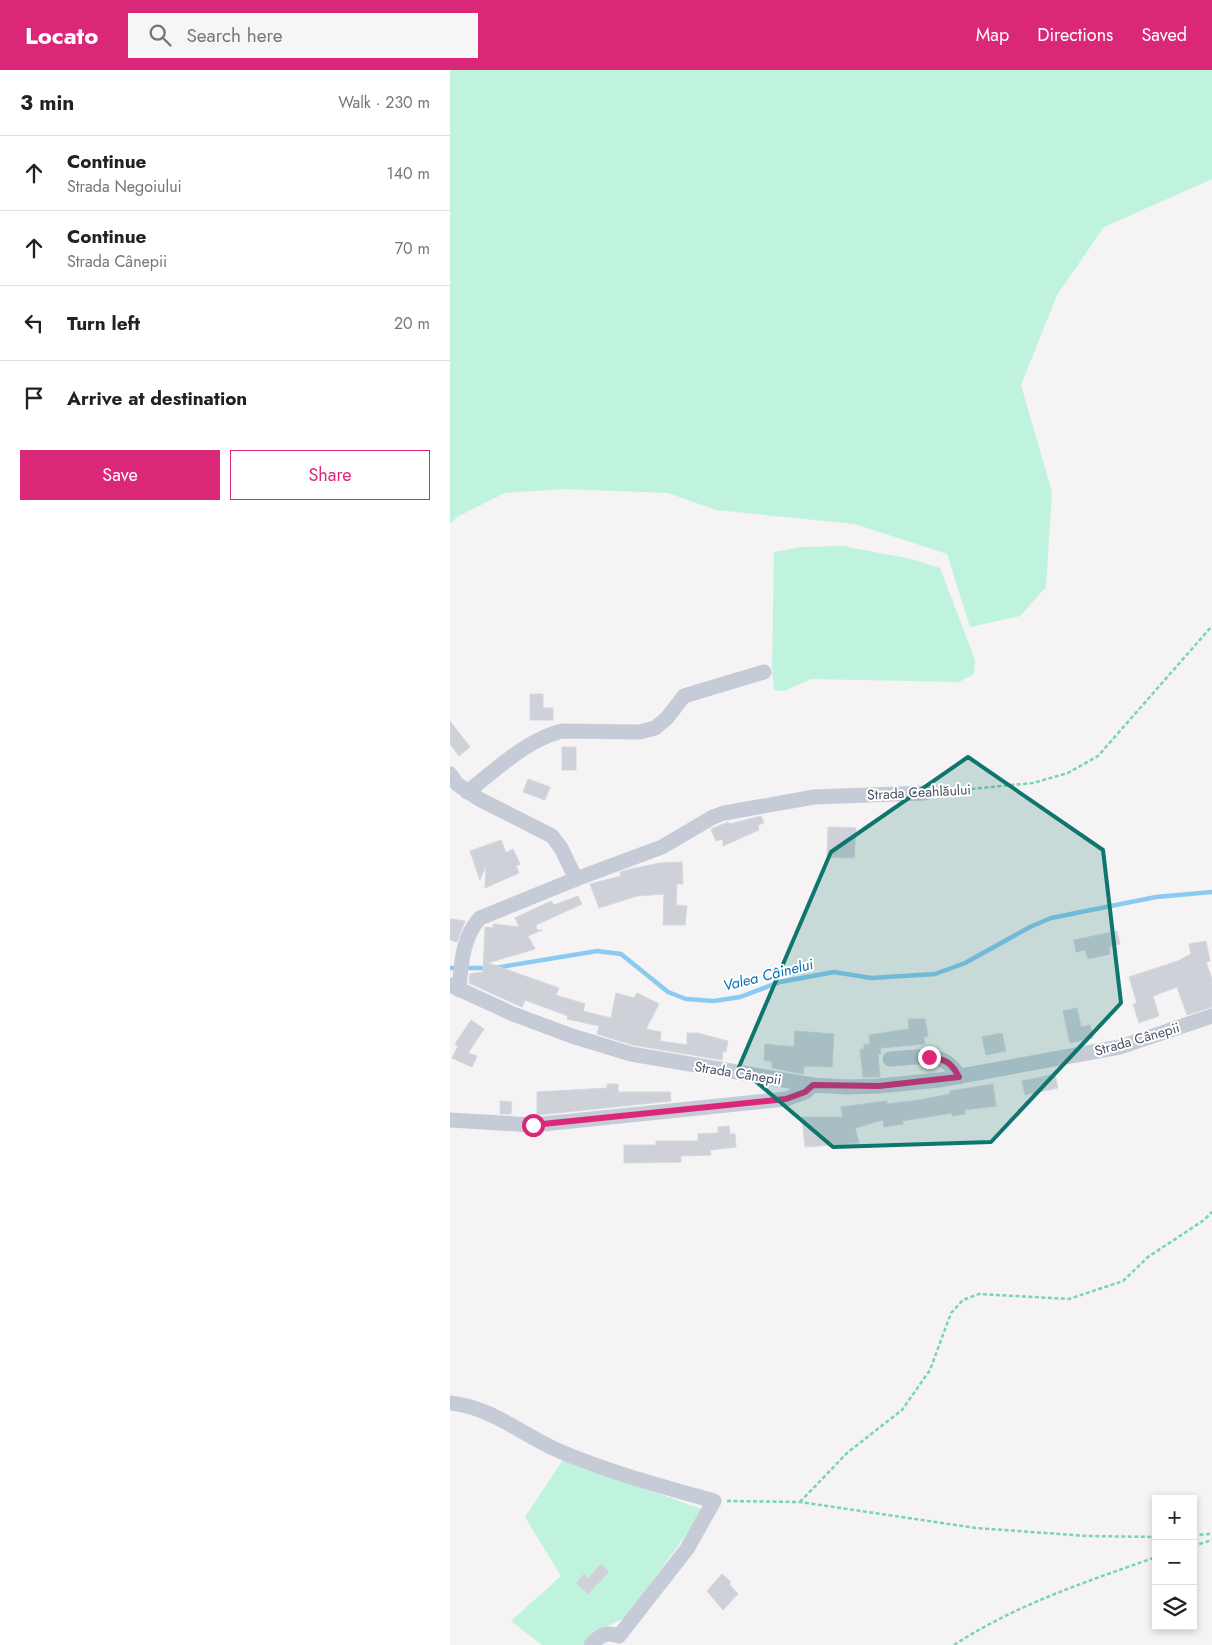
<!DOCTYPE html>
<html lang="en">
<head>
<meta charset="utf-8">
<style>
  body { margin:0; font-family:Jost,sans-serif; background:#f6f6f6; color:#222 }
  .controls { position:absolute; right:15px; bottom:15px; display:grid; overflow:hidden; border-radius:0px; box-shadow:0 2px 8px #0003 }
  .controls button { width:45px; height:45px; display:grid; place-items:center; padding:0; border:0; border-bottom:1px solid #e0e0e0; background:#fff; color:#222; font:25px sans-serif }
  .stop { position:absolute; width:15px; height:15px; margin:-11px; border:4px solid #db2777; border-radius:50%; background:#fff }
  .stop.end { background:#db2777; border-color:#fff; box-shadow:0 1px 5px #0008 }
  .list { margin:0; padding:0; list-style:none }
  h2 { display:flex; justify-content:space-between; align-items:center; height:65px; margin:0; padding:0 20px; font-size:21px }
  h2 small { font-size:16px; font-weight:400; color:#767676 }
  .list li { display:grid; grid-template-columns:32px 1fr auto; gap:15px; align-items:center; box-sizing:border-box; height:75px; padding:0 20px; border-top:1px solid #e0e0e0 }
  .list b { display:block; font-size:19px; white-space:nowrap }
  .list p { margin:0; font-size:16px; white-space:nowrap; color:#767676 }
  .list em { font-size:16px; font-style:normal; color:#767676 }
  .actions { display:flex; gap:10px; padding:15px 20px }
  .actions a { flex:1; padding:11px 0; border:1px solid #db2777; border-radius:0px; text-align:center; font-size:18px; color:#db2777 }
  .actions .main { background:#db2777; color:#fff }
  .icon { flex:none; width:28px; height:28px; fill:none; stroke:currentColor; stroke-width:2; stroke-linecap:round; stroke-linejoin:round }
  .map { position:relative; flex:none; width:762px; height:1575px; overflow:hidden }
  header { display:flex; align-items:center; gap:30px; box-sizing:border-box; height:70px; padding:0 25px; background:#db2777; color:#fff }
  header strong { font-size:24px }
  nav { display:flex; gap:28px; margin-inline-start:auto; font-size:18px }
  .search { width:350px; height:45px; background:#f6f6f6; display:flex; align-items:center; gap:12px; box-sizing:border-box; padding:0 18px; border-radius:0px; color:#767676; font-size:19px }
  main { display:flex }
  aside { flex:1; background:#fff }
  .map>svg:first-child { display:block }
  .green { fill:#c0f3dd }
  .lines { fill:none; stroke-linecap:round; stroke-linejoin:round }
  .stream { stroke:#8bcaf2; stroke-width:4.5 }
  .building { fill:#ced1d8; stroke:#d6d7de }
  .path { stroke:#76d4b7; stroke-width:2.5; stroke-dasharray:4 2.5; stroke-linecap:butt }
  .minor { stroke:#c6ccd7; stroke-width:15 }
  .route { stroke:#db2777; stroke-width:6 }
  .marked { fill:#0f766e; fill-opacity:0.2; stroke:#0f766e; stroke-width:4; stroke-linejoin:round }
  .labels { text-anchor:middle; dominant-baseline:central; stroke-width:4; stroke-linejoin:round; paint-order:stroke }
  .street-label { font-size:14px; fill:#495162; stroke:#fff }
  .water-label { font-size:15px; font-style:italic; fill:#0472ba; stroke:#fff }
</style>
</head>
<body>
<header>
<strong>Locato</strong>
<div class="search"><svg class="icon" aria-label="search" viewBox="0 0 24 24"><circle cx="10" cy="10" r="6"/><path d="M15 15l6 6"/></svg>Search here</div>
<nav><a>Map</a><a>Directions</a><a>Saved</a></nav>
</header>
<main>
<aside>
<h2>3 min<small>Walk · 230 m</small></h2>
<ul class="list">
<li><svg class="icon" aria-label="ahead" viewBox="0 0 24 24"><path d="M12 20V5M6 11l6-6 6 6"/></svg><div><b>Continue</b><p>Strada Negoiului</p></div><em>140 m</em></li>
<li><svg class="icon" aria-label="ahead" viewBox="0 0 24 24"><path d="M12 20V5M6 11l6-6 6 6"/></svg><div><b>Continue</b><p>Strada Cânepii</p></div><em>70 m</em></li>
<li><svg class="icon" aria-label="left" viewBox="0 0 24 24"><path d="M17 20v-9H6M10 6l-5 5 5 5"/></svg><div><b>Turn left</b></div><em>20 m</em></li>
<li><svg class="icon" aria-label="arrive" viewBox="0 0 24 24"><path d="M6 21V4h12l-3 4 3 4H6"/></svg><div><b>Arrive at destination</b></div></li>
</ul>
<div class="actions"><a class="main">Save</a><a>Share</a></div>
</aside>
<div class="map">
<svg width="762" height="1575" viewBox="0 0 762 1575">
  <rect width="100%" height="100%" fill="#f5f3f3"/>
  <g class="green">
    <path d="M 0,0 L 762,0 L 762,109 L 654,157 L 607,225 L 571,315 L 602,422 L 596,517 L 570,546 L 520,557 L 497,484 L 405,454 L 266,440 L 218,423 L 114,419 L 55,423 L 7,447 L 0,454 Z"/>
    <path d="M 393,476 L 461,489 L 490,498 L 525,590 L 524,604 L 509,612 L 361,609 L 334,621 L 324,620 L 322,599 L 324,482 L 352,477 Z"/>
    <path d="M 116,1385 L 193,1418 L 254,1440 L 176,1547 L 143,1563 L 133,1575 L 92,1575 L 61,1551 L 111,1506 L 75,1447 Z"/>
  </g>
  <g class="lines">
    <g class="stream">
      <path d="M 0,898 L 38,898"/>
      <path d="M 45,898 L 147,881 L 171,884 L 218,922 L 236,929 L 264,931 L 290,927 L 330,912 L 384,902 L 421,908 L 485,904 L 515,893 L 580,857 L 601,848 L 706,827 L 762,822"/>
    </g>
  </g>
  <g class="building">
    <path d="M 80,624 L 93,624 L 93,638 L 103,638 L 103,650 L 80,650 Z"/>
    <path d="M 0,651 L 20,677 L 9,686 L 0,674 Z"/>
    <rect x="112" y="677" width="14" height="23"/>
    <path d="M 78,709 L 100,717 L 95,730 L 73,722 Z"/>
    <path d="M 311,746 L 314,753 L 308,755 L 309,760 L 273,776 L 273,769 L 266,771 L 261,759 L 278,752 L 280,754 Z"/>
    <path d="M 378,757 L 406,758 L 404,788 L 377,787 Z"/>
    <path d="M 51,770 L 56,783 L 63,779 L 70,794 L 66,796 L 69,803 L 35,818 L 36,795 L 30,810 L 20,781 Z"/>
    <path d="M 232,792 L 233,814 L 227,814 L 226,835 L 237,836 L 235,855 L 213,855 L 214,824 L 187,826 L 149,838 L 140,814 L 171,806 L 170,802 L 181,799 L 210,793 Z"/>
    <path d="M 128,826 L 132,834 L 86,855 L 87,860 L 92,860 L 78,866 L 85,879 L 38,893 L 109,918 L 106,925 L 135,934 L 133,941 L 161,948 L 166,923 L 184,928 L 187,923 L 209,934 L 196,959 L 211,962 L 210,971 L 237,975 L 237,963 L 247,963 L 278,971 L 276,982 L 273,981 L 272,990 L 183,975 L 147,964 L 149,956 L 117,949 L 118,946 L 75,930 L 72,937 L 19,913 L 20,904 L 33,902 L 35,857 L 43,858 L 43,854 L 69,857 L 65,848 L 101,831 L 104,835 Z"/>
    <path d="M 0,849 L 15,851 L 7,872 L 0,870 Z"/>
    <path d="M 667,861 L 670,874 L 659,877 L 660,884 L 638,889 L 635,880 L 626,882 L 624,870 Z"/>
    <path d="M 756,871 L 760,891 L 756,892 L 762,909 L 762,937 L 737,945 L 727,917 L 703,926 L 709,946 L 689,953 L 683,934 L 687,933 L 679,907 L 728,891 L 741,884 L 739,874 Z"/>
    <path d="M 627,938 L 631,957 L 640,955 L 643,968 L 620,973 L 613,941 Z"/>
    <path d="M 458,949 L 475,949 L 478,966 L 474,967 L 475,974 L 430,978 L 431,984 L 428,984 L 430,1007 L 413,1007 L 410,979 L 414,979 L 414,974 L 420,974 L 419,965 L 459,959 Z"/>
    <path d="M 21,950 L 34,959 L 18,983 L 27,986 L 22,997 L 2,988 L 8,976 L 5,974 Z"/>
    <path d="M 345,961 L 384,964 L 382,997 L 354,996 L 353,1004 L 322,998 L 322,992 L 314,990 L 315,974 L 344,977 Z"/>
    <path d="M 552,963 L 556,981 L 536,985 L 532,967 Z"/>
    <path d="M 605,1004 L 608,1018 L 575,1025 L 572,1011 Z"/>
    <path d="M 157,1014 L 168,1014 L 168,1022 L 220,1022 L 221,1031 L 87,1045 L 87,1022 L 157,1018 Z"/>
    <path d="M 543,1014 L 546,1036 L 514,1040 L 515,1044 L 502,1046 L 502,1043 L 452,1051 L 453,1054 L 434,1057 L 433,1050 L 405,1058 L 409,1073 L 355,1077 L 352,1047 L 393,1047 L 391,1037 L 437,1031 L 437,1034 L 470,1030 L 500,1024 L 500,1021 Z"/>
    <path d="M 50,1031 L 62,1032 L 61,1044 L 50,1044 Z"/>
    <path d="M 279,1056 L 280,1064 L 285,1064 L 286,1077 L 260,1080 L 261,1085 L 231,1086 L 231,1092 L 174,1093 L 174,1075 L 206,1075 L 206,1071 L 248,1071 L 248,1064 L 268,1063 L 268,1057 Z"/>
    <path d="M 151,1494 L 159,1502 L 138,1524 L 126,1513 L 134,1504 L 138,1508 Z"/>
    <path d="M 272,1504 L 281,1512 L 279,1514 L 288,1524 L 273,1540 L 257,1521 Z"/>
  </g>
  <g class="lines">
    <g class="path">
      <path d="M 489,722 L 583,713 L 618,703 L 648,686 L 762,556"/>
      <path d="M 277,1431 L 350,1432 L 526,1458 L 637,1466 L 706,1467"/>
      <path d="M 350,1432 L 397,1383 L 452,1340 L 480,1300 L 501,1243 L 513,1230 L 529,1224 L 619,1229 L 673,1211 L 698,1187 L 754,1150 L 762,1142"/>
      <path d="M 743,1465 L 762,1464"/>
      <path d="M 743,1476 L 762,1470"/>
      <path d="M 504,1575 C 567,1534 636,1512 706,1487"/>
    </g>
    <g class="minor">
      <path d="M 0,704 L 7,714 L 29,729 L 102,766 L 111,778 L 126,809"/>
      <path d="M 17,722 C 46,700 76,670 112,661 L 190,662 L 205,658 L 217,648 L 234,626 L 314,602"/>
      <path d="M 0,915 L 63,944 L 122,966 L 181,984 L 363,1015 L 397,1017 L 429,1016 L 489,1010 L 670,977 L 762,946"/>
      <path d="M 9,920 C 11,896 12,867 30,848 L 126,809 L 212,777 L 263,747 L 274,743 L 364,727 L 475,723"/>
      <path d="M 440,989 C 468,988 494,978 509,1007"/>
      <path d="M 0,1050 L 83,1055 L 336,1029 L 355,1022 L 363,1015"/>
      <path d="M 0,1333 C 41,1337 71,1364 107,1380 C 158,1402 211,1416 264,1431 L 237,1479 L 169,1566 C 156,1561 150,1565 141,1575"/>
    </g>
  </g>
  <g class="lines">
    <path class="route" d="M 83,1055 L 336,1029 L 355,1022 L 363,1015 L 429,1016 L 509,1007 C 501,992 495,989 479,987"/>
  </g>
  <path class="marked" d="M 518,687 L 653,780 L 671,933 L 541,1072 L 383,1077 L 289,997 L 381,782 Z"/>
  <g class="labels">
    <g class="street-label">
      <text transform="translate(469 722) rotate(-3)">Strada Ceahlăului</text>
      <text transform="translate(687 969) rotate(-16)">Strada Cânepii</text>
      <text transform="translate(288 1003) rotate(9)">Strada Cânepii</text>
    </g>
    <g class="water-label">
      <text transform="translate(318 905) rotate(-14)">Valea Câinelui</text>
    </g>
  </g>
</svg>
<div class="controls">
<button>+</button>
<button>−</button>
<button><svg class="icon" aria-label="layers" viewBox="0 0 24 24"><path d="M12 4l9 5-9 5-9-5zM3 14l9 5 9-5"/></svg></button>
</div>
<div class="stop" style="left:83px;top:1055px"></div>
<div class="stop end" style="left:479px;top:987px"></div>
</div>
</main>
</body>
</html>
